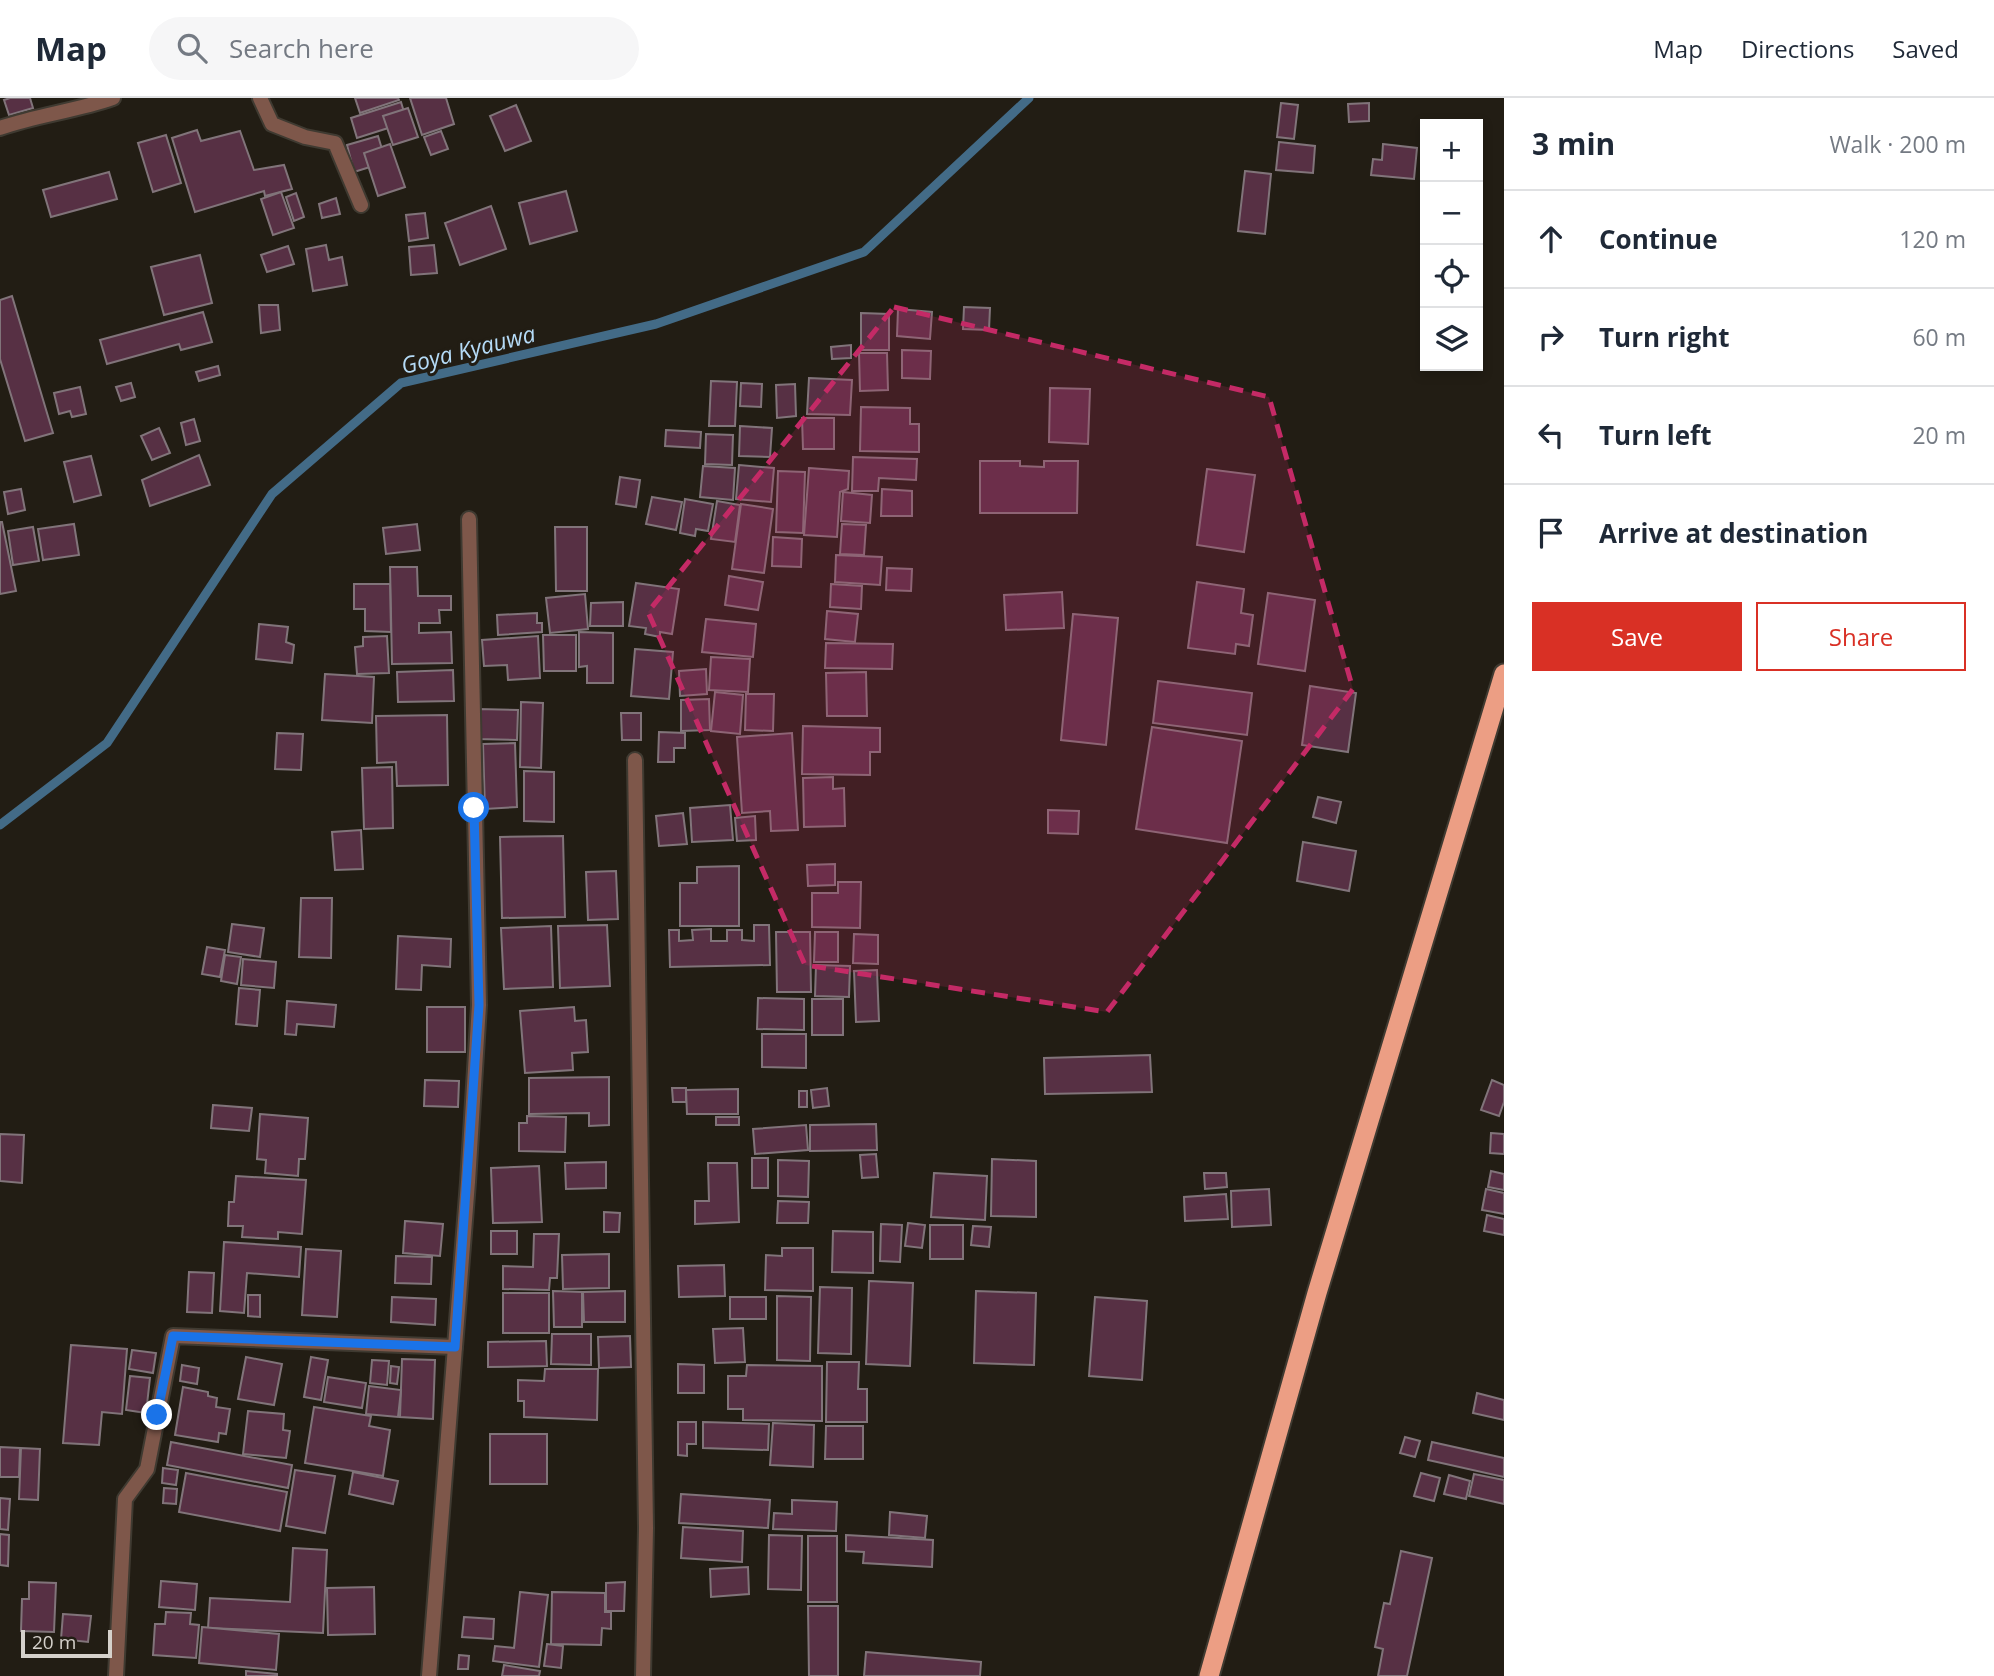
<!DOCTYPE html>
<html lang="en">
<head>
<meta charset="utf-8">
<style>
  body { margin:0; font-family:"Open Sans",sans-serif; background:#f6f6f7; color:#1f2937 }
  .controls { position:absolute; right:21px; top:21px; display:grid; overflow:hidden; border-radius:0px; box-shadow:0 4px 10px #0003 }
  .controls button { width:63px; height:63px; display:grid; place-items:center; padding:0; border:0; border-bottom:2px solid #e0e1e3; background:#fff; color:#1f2937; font:35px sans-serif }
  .scale { position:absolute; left:21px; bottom:18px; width:91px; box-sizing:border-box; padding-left:7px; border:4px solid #d5d1cb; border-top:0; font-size:19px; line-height:24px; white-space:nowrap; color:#d5d1cb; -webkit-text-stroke:5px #221d14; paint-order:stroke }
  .stop { position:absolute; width:21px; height:21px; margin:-16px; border:5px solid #1a73e8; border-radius:50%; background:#fff }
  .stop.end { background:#1a73e8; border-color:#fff; box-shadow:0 2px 7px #0008 }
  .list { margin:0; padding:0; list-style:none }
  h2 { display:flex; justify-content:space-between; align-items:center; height:91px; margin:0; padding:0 28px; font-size:30px }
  h2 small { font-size:23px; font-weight:400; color:#747a83 }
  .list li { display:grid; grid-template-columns:46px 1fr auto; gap:21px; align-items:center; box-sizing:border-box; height:98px; padding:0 28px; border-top:2px solid #e0e1e3 }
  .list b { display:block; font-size:26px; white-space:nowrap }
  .list em { font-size:23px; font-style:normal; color:#747a83 }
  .actions { display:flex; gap:14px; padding:21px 28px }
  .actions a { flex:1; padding:16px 0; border:2px solid #d93025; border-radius:0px; text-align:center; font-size:24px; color:#d93025 }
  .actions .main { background:#d93025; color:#fff }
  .icon { flex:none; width:38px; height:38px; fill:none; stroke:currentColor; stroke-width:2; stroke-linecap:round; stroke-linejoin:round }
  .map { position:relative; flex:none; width:1504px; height:1578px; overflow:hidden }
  header { display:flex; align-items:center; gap:42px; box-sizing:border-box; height:98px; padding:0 35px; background:#fff; border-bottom:2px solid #e0e1e3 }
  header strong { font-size:33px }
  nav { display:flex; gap:38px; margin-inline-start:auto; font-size:24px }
  .search { width:490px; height:63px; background:#f6f6f7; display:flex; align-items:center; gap:18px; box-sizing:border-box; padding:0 24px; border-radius:38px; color:#747a83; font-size:26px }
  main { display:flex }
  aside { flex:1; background:#fff }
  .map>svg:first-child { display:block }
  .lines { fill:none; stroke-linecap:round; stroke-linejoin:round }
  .stream { stroke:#436b87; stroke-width:9 }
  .building { fill:#573044; stroke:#81747a; stroke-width:2 }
  .minor-casing { stroke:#3f3a31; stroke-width:18 }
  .trunk-casing { stroke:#3f3a31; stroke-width:23 }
  .minor { stroke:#7e574a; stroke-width:14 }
  .trunk { stroke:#ec9e84; stroke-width:19 }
  .route { stroke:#1a73e8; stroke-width:9 }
  .marked { fill:#c42a66; fill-opacity:0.2; stroke:#c42a66; stroke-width:5; stroke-dasharray:14 9; stroke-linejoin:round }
  .labels { text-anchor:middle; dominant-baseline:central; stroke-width:6; stroke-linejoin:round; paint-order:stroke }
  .water-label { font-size:23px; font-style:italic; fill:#b5dbf7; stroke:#221d14 }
</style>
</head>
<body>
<header>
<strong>Map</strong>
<div class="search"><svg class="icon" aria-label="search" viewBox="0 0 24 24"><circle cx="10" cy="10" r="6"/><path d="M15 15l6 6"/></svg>Search here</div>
<nav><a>Map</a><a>Directions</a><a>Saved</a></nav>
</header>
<main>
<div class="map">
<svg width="1504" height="1578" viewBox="0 0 1504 1578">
  <rect width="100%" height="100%" fill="#221d14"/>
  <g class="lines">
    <path class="stream" d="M 0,727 L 107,645 L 272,396 L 401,285 L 656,226 L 864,154 L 1029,0"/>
  </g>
  <g class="building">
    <path d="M 10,0 L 30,0 L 33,10 L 9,17 L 4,2 Z"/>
    <path d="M 355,0 L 398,0 L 399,2 L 360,15 Z"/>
    <path d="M 410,0 L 446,0 L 454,26 L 422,37 Z"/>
    <path d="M 401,4 L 407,24 L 357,40 L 351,20 Z"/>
    <path d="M 1281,5 L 1298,7 L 1294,41 L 1277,39 Z"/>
    <path d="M 1369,5 L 1369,23 L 1349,24 L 1348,6 Z"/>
    <path d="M 516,7 L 531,43 L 505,53 L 490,18 Z"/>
    <path d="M 408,10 L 418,39 L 393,47 L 383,18 Z"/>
    <path d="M 197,32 L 201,43 L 240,33 L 254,72 L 284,67 L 292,91 L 265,98 L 264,93 L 195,114 L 172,40 Z"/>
    <path d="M 441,33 L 448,51 L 431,57 L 424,39 Z"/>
    <path d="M 166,37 L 181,85 L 153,94 L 138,45 Z"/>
    <path d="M 378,38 L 386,64 L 354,74 L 347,47 Z"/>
    <path d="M 1279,44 L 1315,48 L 1313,75 L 1276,72 Z"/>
    <path d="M 390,46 L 405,89 L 378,98 L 364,55 Z"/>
    <path d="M 1383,46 L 1417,50 L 1414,81 L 1371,77 L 1373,61 L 1382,62 Z"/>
    <path d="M 1245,73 L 1271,76 L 1265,136 L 1238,133 Z"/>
    <path d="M 109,74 L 117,101 L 51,119 L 43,92 Z"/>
    <path d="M 566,93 L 577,133 L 530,146 L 519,105 Z"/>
    <path d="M 281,94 L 294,130 L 273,137 L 261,101 Z"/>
    <path d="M 296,95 L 304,119 L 294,123 L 286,99 Z"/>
    <path d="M 336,100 L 340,116 L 322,120 L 319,106 Z"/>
    <path d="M 491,108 L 506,151 L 460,167 L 445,125 Z"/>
    <path d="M 425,115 L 428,140 L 409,143 L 406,117 Z"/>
    <path d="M 326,147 L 329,162 L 342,159 L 347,187 L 313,193 L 306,151 Z"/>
    <path d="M 434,147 L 437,175 L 411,177 L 409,149 Z"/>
    <path d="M 288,148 L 294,166 L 267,174 L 261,157 Z"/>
    <path d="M 200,157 L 212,205 L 164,217 L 151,169 Z"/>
    <path d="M 12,198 L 53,335 L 25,343 L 0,261 L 0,202 Z"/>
    <path d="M 259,207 L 278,207 L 280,232 L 261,235 Z"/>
    <path d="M 964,209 L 990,210 L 989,232 L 963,231 Z"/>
    <path d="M 898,211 L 932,214 L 930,241 L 897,238 Z"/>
    <path d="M 203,214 L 212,244 L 181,252 L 179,246 L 107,266 L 100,242 Z"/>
    <path d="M 861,215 L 889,216 L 889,252 L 861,252 Z"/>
    <path d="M 851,247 L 851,260 L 832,261 L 831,249 Z"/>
    <path d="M 902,252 L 931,253 L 930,281 L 902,280 Z"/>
    <path d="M 859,255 L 887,255 L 888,292 L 860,293 Z"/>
    <path d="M 218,268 L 220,277 L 199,283 L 196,274 Z"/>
    <path d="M 809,280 L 852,282 L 850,317 L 807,316 Z"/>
    <path d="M 711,283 L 737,284 L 735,328 L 709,328 Z"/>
    <path d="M 131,285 L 135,299 L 121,303 L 116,289 Z"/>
    <path d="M 741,285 L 762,286 L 761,309 L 740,308 Z"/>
    <path d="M 795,286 L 796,318 L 777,320 L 776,287 Z"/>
    <path d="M 80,289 L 86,316 L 72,319 L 70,313 L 59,316 L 54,295 Z"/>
    <path d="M 1050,290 L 1090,291 L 1088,346 L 1049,344 Z"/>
    <path d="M 861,309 L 910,310 L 910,326 L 919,326 L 919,354 L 860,353 Z"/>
    <path d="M 802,320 L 834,320 L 834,351 L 803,351 Z"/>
    <path d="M 194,321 L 200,343 L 186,347 L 181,325 Z"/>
    <path d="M 740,328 L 772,330 L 770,359 L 739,358 Z"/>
    <path d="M 159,330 L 170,355 L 152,362 L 141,338 Z"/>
    <path d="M 666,332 L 701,334 L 700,350 L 665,348 Z"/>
    <path d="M 706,336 L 733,337 L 732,367 L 705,366 Z"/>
    <path d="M 199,357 L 210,387 L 150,408 L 142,382 Z"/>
    <path d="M 91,358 L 101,397 L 74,404 L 64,364 Z"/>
    <path d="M 853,359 L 917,361 L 916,382 L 879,380 L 878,393 L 852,393 Z"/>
    <path d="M 980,363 L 1020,363 L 1020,368 L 1044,369 L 1044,363 L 1078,363 L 1077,415 L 980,415 Z"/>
    <path d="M 739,367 L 774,370 L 771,404 L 736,401 Z"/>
    <path d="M 703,368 L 735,370 L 733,402 L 700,399 Z"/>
    <path d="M 809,370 L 849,373 L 848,391 L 840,394 L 837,439 L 804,437 Z"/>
    <path d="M 1207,371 L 1255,377 L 1244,454 L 1197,447 Z"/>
    <path d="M 778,373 L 805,374 L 803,435 L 776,434 Z"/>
    <path d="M 620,379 L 640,382 L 636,409 L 616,406 Z"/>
    <path d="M 21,391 L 25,412 L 8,416 L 4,394 Z"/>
    <path d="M 882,391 L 912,393 L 912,418 L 881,418 Z"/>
    <path d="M 843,394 L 872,397 L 870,425 L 841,423 Z"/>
    <path d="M 652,399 L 682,404 L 676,432 L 646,426 Z"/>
    <path d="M 685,401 L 713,406 L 708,433 L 696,431 L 695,438 L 680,435 Z"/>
    <path d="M 717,403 L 740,407 L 735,444 L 711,441 Z"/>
    <path d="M 741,406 L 773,411 L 764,475 L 732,471 Z"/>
    <path d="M 0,424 L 2,424 L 16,493 L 0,496 Z"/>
    <path d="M 74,426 L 79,457 L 43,462 L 38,431 Z"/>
    <path d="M 417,426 L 420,452 L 386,456 L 383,430 Z"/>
    <path d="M 842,426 L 866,427 L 864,457 L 840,456 Z"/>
    <path d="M 33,429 L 39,463 L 13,467 L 8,433 Z"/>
    <path d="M 555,429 L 587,429 L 587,493 L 556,493 Z"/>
    <path d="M 773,439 L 802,441 L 801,469 L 772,468 Z"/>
    <path d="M 836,457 L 882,459 L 880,487 L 835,484 Z"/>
    <path d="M 390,469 L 417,469 L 418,498 L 451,498 L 451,512 L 439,512 L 440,525 L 419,525 L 419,535 L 451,534 L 452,565 L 392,566 Z"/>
    <path d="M 887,470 L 912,471 L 911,493 L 886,492 Z"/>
    <path d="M 729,478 L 763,484 L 758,512 L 725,507 Z"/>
    <path d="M 1197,484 L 1244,491 L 1241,515 L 1253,517 L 1249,548 L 1236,546 L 1235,556 L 1188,550 Z"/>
    <path d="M 636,485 L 679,491 L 672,536 L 660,534 L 660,539 L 645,536 L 646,530 L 629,528 Z"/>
    <path d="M 354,486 L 390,486 L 391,534 L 365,533 L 365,511 L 354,511 Z"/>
    <path d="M 831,486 L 862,488 L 861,511 L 830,509 Z"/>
    <path d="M 1062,494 L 1064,530 L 1006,532 L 1004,497 Z"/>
    <path d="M 1268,495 L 1315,502 L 1305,573 L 1258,566 Z"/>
    <path d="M 585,496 L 588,531 L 550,535 L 546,500 Z"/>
    <path d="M 623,504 L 623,528 L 590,528 L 591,505 Z"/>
    <path d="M 827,513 L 858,516 L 855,544 L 825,541 Z"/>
    <path d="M 537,515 L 537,525 L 542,525 L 542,534 L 498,537 L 497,517 Z"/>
    <path d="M 1073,516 L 1118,520 L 1106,647 L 1061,642 Z"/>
    <path d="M 706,521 L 756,526 L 753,559 L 702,554 Z"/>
    <path d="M 259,526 L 288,529 L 286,544 L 294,547 L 292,565 L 256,561 Z"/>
    <path d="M 579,534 L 613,535 L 613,585 L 587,585 L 587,568 L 579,569 Z"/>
    <path d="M 543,537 L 576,537 L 576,573 L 544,573 Z"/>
    <path d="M 387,538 L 389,575 L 357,576 L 355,549 L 363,548 L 363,539 Z"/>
    <path d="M 538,538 L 540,580 L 508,582 L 507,567 L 484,568 L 482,542 Z"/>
    <path d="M 826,545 L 893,546 L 892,571 L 825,570 Z"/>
    <path d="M 635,551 L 673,554 L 669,601 L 631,598 Z"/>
    <path d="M 711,559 L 750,561 L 748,594 L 709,592 Z"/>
    <path d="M 706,571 L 707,596 L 680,598 L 679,573 Z"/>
    <path d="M 453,572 L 454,603 L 398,604 L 397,574 Z"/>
    <path d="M 866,574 L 867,618 L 827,618 L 826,575 Z"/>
    <path d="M 325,576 L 374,579 L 372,625 L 322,622 Z"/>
    <path d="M 1158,583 L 1252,595 L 1247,637 L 1153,625 Z"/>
    <path d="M 1310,588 L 1356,595 L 1348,654 L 1302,647 Z"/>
    <path d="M 715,594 L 743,597 L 740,636 L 711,633 Z"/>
    <path d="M 746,596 L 774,596 L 773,633 L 745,632 Z"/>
    <path d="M 709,601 L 710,632 L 681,633 L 681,602 Z"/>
    <path d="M 521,604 L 543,605 L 541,670 L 520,669 Z"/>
    <path d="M 477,611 L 518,612 L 517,642 L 476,641 Z"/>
    <path d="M 621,615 L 641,615 L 641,642 L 622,642 Z"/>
    <path d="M 447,617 L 448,687 L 397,688 L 396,664 L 377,665 L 376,618 Z"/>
    <path d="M 803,628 L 880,630 L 880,654 L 870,654 L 870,677 L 802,676 Z"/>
    <path d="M 1152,629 L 1242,643 L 1227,745 L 1136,731 Z"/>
    <path d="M 659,634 L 685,635 L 685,650 L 674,650 L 674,664 L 658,664 Z"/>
    <path d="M 277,635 L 303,636 L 301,672 L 275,671 Z"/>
    <path d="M 792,635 L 798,732 L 771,733 L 770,713 L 742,715 L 737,639 Z"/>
    <path d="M 515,645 L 517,709 L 485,711 L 483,646 Z"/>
    <path d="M 392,669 L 393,730 L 364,731 L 362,670 Z"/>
    <path d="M 524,673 L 554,674 L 554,724 L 524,723 Z"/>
    <path d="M 833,679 L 833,691 L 844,690 L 845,728 L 804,729 L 803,680 Z"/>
    <path d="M 1318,699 L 1341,704 L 1336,725 L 1313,719 Z"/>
    <path d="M 730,707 L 733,742 L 692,744 L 690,710 Z"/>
    <path d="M 1048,712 L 1079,713 L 1078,736 L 1048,735 Z"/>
    <path d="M 683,715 L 687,746 L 659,748 L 656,718 Z"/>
    <path d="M 755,718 L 756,742 L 737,743 L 735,720 Z"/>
    <path d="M 361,732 L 363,771 L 335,772 L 332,734 Z"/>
    <path d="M 563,738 L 565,819 L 502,820 L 500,739 Z"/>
    <path d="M 1303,744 L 1356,753 L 1349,793 L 1297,783 Z"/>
    <path d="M 835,766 L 835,787 L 808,788 L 807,767 Z"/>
    <path d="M 739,768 L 739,828 L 680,828 L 680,785 L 697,785 L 697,769 Z"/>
    <path d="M 616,773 L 618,821 L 588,822 L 586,774 Z"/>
    <path d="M 838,784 L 861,784 L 860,830 L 812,829 L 812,795 L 838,795 Z"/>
    <path d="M 301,800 L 332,800 L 331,860 L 299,859 Z"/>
    <path d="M 232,826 L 264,830 L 260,859 L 228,854 Z"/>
    <path d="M 607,827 L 610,888 L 560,890 L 558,828 Z"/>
    <path d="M 754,827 L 769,827 L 770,867 L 670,869 L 669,832 L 679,832 L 679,843 L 693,842 L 692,832 L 711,831 L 711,843 L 727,843 L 727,832 L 742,832 L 742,842 L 754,843 Z"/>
    <path d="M 551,828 L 553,889 L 504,891 L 501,830 Z"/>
    <path d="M 776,834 L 810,834 L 811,894 L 777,894 Z"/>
    <path d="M 815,834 L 838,834 L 838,864 L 814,864 Z"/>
    <path d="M 854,836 L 878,837 L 878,866 L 853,865 Z"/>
    <path d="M 398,838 L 451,841 L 450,869 L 422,867 L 421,892 L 396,891 Z"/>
    <path d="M 207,849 L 225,852 L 220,879 L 202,876 Z"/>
    <path d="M 225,857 L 241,859 L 237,886 L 221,883 Z"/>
    <path d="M 243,861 L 276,864 L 274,890 L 241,887 Z"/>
    <path d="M 816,867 L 850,868 L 849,899 L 815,898 Z"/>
    <path d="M 877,872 L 879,923 L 856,924 L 854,873 Z"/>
    <path d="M 239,890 L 260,892 L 257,928 L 236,926 Z"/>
    <path d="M 758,900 L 804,901 L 804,932 L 757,931 Z"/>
    <rect x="812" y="901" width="31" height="36"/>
    <path d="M 287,903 L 336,907 L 334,929 L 297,926 L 296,937 L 285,936 Z"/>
    <rect x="427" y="909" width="38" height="45"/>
    <path d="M 574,909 L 575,923 L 586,922 L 588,954 L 572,955 L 573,972 L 525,975 L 520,913 Z"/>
    <path d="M 762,936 L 806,936 L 806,970 L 762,969 Z"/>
    <path d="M 1150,957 L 1152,994 L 1045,996 L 1044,960 Z"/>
    <path d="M 609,979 L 609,1027 L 589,1028 L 589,1015 L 529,1016 L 529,980 Z"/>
    <path d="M 425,982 L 459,983 L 458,1009 L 424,1008 Z"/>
    <path d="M 1492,982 L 1504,987 L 1504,1004 L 1499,1018 L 1481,1012 Z"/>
    <path d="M 672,990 L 686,990 L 686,1004 L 673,1004 Z"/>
    <path d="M 827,990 L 829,1008 L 813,1010 L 811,992 Z"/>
    <path d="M 738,991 L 738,1016 L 687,1016 L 686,992 Z"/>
    <rect x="799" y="993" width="8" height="16"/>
    <path d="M 213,1007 L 252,1010 L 249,1033 L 211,1030 Z"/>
    <path d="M 260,1016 L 308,1020 L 305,1061 L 299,1061 L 298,1078 L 265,1075 L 266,1062 L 257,1061 Z"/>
    <path d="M 527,1018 L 566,1019 L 565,1054 L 519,1053 L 519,1025 L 527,1025 Z"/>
    <rect x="716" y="1019" width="23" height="8"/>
    <path d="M 876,1026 L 877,1052 L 810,1053 L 810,1027 Z"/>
    <path d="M 806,1027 L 808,1052 L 755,1056 L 753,1031 Z"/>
    <path d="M 1491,1035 L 1504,1036 L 1504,1056 L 1490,1055 Z"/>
    <path d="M 0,1036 L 24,1037 L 22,1085 L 0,1083 Z"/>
    <path d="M 876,1056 L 878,1079 L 862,1080 L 860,1057 Z"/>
    <rect x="752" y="1060" width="16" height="30"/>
    <path d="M 992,1061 L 1036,1063 L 1036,1119 L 991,1118 Z"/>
    <path d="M 778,1062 L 809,1063 L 808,1099 L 778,1098 Z"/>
    <path d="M 606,1064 L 606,1090 L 566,1091 L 565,1065 Z"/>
    <path d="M 708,1065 L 737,1065 L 739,1124 L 695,1126 L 695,1103 L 709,1103 Z"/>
    <path d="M 539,1068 L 542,1124 L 493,1125 L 491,1070 Z"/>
    <path d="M 1491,1073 L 1504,1076 L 1504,1092 L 1488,1089 Z"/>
    <path d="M 934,1075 L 987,1078 L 985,1122 L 931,1119 Z"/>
    <path d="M 1204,1075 L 1226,1075 L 1227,1089 L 1205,1091 Z"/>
    <path d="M 236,1078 L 306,1082 L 302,1136 L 278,1134 L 278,1141 L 242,1139 L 243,1128 L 228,1128 L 229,1104 L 234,1104 Z"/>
    <path d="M 1269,1091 L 1271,1127 L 1232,1129 L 1231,1093 Z"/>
    <path d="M 1486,1091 L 1504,1095 L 1504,1116 L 1482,1112 Z"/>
    <path d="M 1226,1096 L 1228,1121 L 1185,1123 L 1184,1099 Z"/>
    <path d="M 778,1103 L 809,1104 L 808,1125 L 777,1125 Z"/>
    <path d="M 604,1114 L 620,1115 L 619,1134 L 604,1134 Z"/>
    <path d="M 1487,1117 L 1504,1121 L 1504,1137 L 1484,1133 Z"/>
    <path d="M 405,1123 L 443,1126 L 440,1158 L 403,1155 Z"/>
    <path d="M 908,1125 L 925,1127 L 922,1150 L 905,1148 Z"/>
    <path d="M 881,1126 L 902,1127 L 900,1164 L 880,1163 Z"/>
    <rect x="930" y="1127" width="33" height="34"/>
    <path d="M 973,1128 L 991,1129 L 989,1149 L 971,1147 Z"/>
    <rect x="491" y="1133" width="26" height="23"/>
    <path d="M 833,1133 L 873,1134 L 873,1175 L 832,1174 Z"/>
    <path d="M 534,1136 L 559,1136 L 557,1180 L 550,1180 L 549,1192 L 503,1191 L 503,1168 L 533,1169 Z"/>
    <path d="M 224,1144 L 301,1149 L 299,1179 L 247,1175 L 244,1215 L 220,1213 Z"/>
    <path d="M 782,1150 L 813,1150 L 813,1193 L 765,1192 L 766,1157 L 782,1158 Z"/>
    <path d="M 306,1151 L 341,1153 L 337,1219 L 302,1217 Z"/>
    <path d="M 609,1156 L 609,1190 L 563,1191 L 562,1157 Z"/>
    <path d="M 396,1158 L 432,1159 L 431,1186 L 395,1185 Z"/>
    <path d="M 724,1167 L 725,1198 L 679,1199 L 678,1168 Z"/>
    <path d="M 189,1174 L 214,1175 L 212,1215 L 187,1214 Z"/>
    <path d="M 869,1183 L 913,1185 L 910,1268 L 866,1266 Z"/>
    <path d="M 820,1189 L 852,1190 L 851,1256 L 818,1255 Z"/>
    <path d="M 553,1193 L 582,1194 L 582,1229 L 554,1229 Z"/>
    <path d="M 625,1193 L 625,1224 L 584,1224 L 583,1194 Z"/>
    <path d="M 976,1193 L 1036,1195 L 1034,1267 L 974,1265 Z"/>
    <rect x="503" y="1195" width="46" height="40"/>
    <path d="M 248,1197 L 260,1197 L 260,1219 L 248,1218 Z"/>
    <path d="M 777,1198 L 811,1199 L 810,1263 L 777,1262 Z"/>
    <path d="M 392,1199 L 436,1201 L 435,1227 L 391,1224 Z"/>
    <rect x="730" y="1199" width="36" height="22"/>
    <path d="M 1095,1199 L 1147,1203 L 1142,1282 L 1089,1278 Z"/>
    <path d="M 743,1230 L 745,1264 L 715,1265 L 713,1231 Z"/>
    <path d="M 552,1236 L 591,1236 L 591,1267 L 551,1266 Z"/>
    <path d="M 630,1238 L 631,1269 L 599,1270 L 598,1239 Z"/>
    <path d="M 546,1243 L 547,1268 L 488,1269 L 488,1244 Z"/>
    <path d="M 71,1247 L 127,1251 L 122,1316 L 102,1314 L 99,1347 L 63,1345 Z"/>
    <path d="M 132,1252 L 156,1255 L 153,1275 L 129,1271 Z"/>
    <path d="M 246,1259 L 282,1266 L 274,1307 L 238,1301 Z"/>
    <path d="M 311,1259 L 328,1262 L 321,1302 L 304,1299 Z"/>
    <path d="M 402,1261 L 435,1262 L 433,1321 L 400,1319 Z"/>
    <path d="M 372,1262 L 389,1263 L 387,1287 L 370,1285 Z"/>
    <path d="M 827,1264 L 859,1264 L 858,1291 L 867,1291 L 867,1324 L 826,1324 Z"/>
    <path d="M 678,1266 L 704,1267 L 704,1295 L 678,1295 Z"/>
    <path d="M 182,1267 L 199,1270 L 197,1286 L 180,1283 Z"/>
    <path d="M 747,1267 L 822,1268 L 822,1323 L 743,1322 L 743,1311 L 728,1311 L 728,1278 L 746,1278 Z"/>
    <path d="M 391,1268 L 399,1269 L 397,1286 L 390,1285 Z"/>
    <path d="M 545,1271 L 598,1271 L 597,1322 L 524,1319 L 524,1303 L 518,1303 L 518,1282 L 544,1283 Z"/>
    <path d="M 130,1278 L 150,1280 L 146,1315 L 126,1312 Z"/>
    <path d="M 328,1279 L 366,1285 L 362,1310 L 324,1304 Z"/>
    <path d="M 369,1288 L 401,1292 L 398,1319 L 366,1316 Z"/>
    <path d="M 183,1289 L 208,1294 L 208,1298 L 217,1300 L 216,1309 L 230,1311 L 226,1336 L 219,1335 L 218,1344 L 175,1337 Z"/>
    <path d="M 1477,1295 L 1504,1302 L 1504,1322 L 1473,1315 Z"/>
    <path d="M 314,1309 L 371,1318 L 369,1328 L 390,1332 L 383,1378 L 305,1365 Z"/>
    <path d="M 248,1313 L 284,1316 L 283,1332 L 290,1333 L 286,1360 L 243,1356 Z"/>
    <path d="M 678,1324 L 696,1324 L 696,1346 L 687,1346 L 687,1358 L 678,1357 Z"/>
    <path d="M 703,1324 L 769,1326 L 768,1352 L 703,1350 Z"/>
    <path d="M 773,1325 L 814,1327 L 813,1369 L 770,1367 Z"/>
    <path d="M 826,1328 L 863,1328 L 863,1361 L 825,1361 Z"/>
    <rect x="490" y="1336" width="57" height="50"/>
    <path d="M 1405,1339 L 1420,1343 L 1415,1359 L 1400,1355 Z"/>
    <path d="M 171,1344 L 292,1367 L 288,1390 L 167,1367 Z"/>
    <path d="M 1432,1344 L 1504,1360 L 1504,1379 L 1428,1362 Z"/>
    <path d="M 0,1349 L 20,1350 L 19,1379 L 0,1379 Z"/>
    <path d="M 21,1350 L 40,1351 L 38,1402 L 19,1401 Z"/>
    <path d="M 163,1370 L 178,1372 L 176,1387 L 162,1385 Z"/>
    <path d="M 295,1372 L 335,1378 L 325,1435 L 286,1428 Z"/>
    <path d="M 353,1374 L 398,1383 L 393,1406 L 349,1396 Z"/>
    <path d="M 186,1375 L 287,1394 L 280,1433 L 179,1414 Z"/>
    <path d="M 1421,1375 L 1440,1380 L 1434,1403 L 1414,1398 Z"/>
    <path d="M 1474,1376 L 1504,1382 L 1504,1406 L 1469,1398 Z"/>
    <path d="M 1449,1377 L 1470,1383 L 1466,1401 L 1444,1396 Z"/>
    <path d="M 164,1390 L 177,1391 L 176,1406 L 163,1405 Z"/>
    <path d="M 681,1396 L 770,1402 L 768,1430 L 679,1425 Z"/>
    <path d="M 0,1400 L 10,1401 L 8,1432 L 0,1431 Z"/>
    <path d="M 792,1402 L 837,1404 L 836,1433 L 773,1431 L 774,1415 L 792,1416 Z"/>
    <path d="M 890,1414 L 927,1418 L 925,1440 L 889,1437 Z"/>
    <path d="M 683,1429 L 743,1433 L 742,1464 L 681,1460 Z"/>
    <path d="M 0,1436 L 9,1437 L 8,1468 L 0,1467 Z"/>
    <path d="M 769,1437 L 802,1438 L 801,1492 L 768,1491 Z"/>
    <path d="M 846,1437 L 933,1442 L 932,1469 L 863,1465 L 864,1454 L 846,1453 Z"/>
    <rect x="808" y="1438" width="29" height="66"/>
    <path d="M 293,1450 L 327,1452 L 323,1535 L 208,1530 L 210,1500 L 290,1504 Z"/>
    <path d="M 1401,1453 L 1432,1460 L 1407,1578 L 1378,1578 L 1383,1551 L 1375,1549 L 1384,1505 L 1390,1506 Z"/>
    <path d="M 748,1469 L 749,1496 L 711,1499 L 710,1471 Z"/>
    <path d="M 161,1483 L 197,1486 L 195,1512 L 159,1509 Z"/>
    <path d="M 29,1484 L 56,1485 L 54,1534 L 21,1533 L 22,1501 L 29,1501 Z"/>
    <path d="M 625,1484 L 624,1513 L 606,1513 L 606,1485 Z"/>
    <path d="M 374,1489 L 375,1536 L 328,1537 L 327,1490 Z"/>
    <path d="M 520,1494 L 548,1497 L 539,1569 L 493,1563 L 495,1548 L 514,1550 Z"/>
    <path d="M 552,1494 L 605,1495 L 605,1514 L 611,1514 L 611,1531 L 602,1530 L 601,1547 L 551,1546 Z"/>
    <path d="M 808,1508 L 838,1508 L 838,1578 L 809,1578 Z"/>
    <path d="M 166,1514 L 191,1515 L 190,1526 L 199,1527 L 196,1560 L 153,1557 L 155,1526 L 165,1526 Z"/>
    <path d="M 63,1516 L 91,1518 L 88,1544 L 61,1541 Z"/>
    <path d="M 464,1519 L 494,1521 L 493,1541 L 462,1539 Z"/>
    <path d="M 202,1529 L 279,1536 L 276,1572 L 199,1565 Z"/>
    <path d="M 547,1546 L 563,1548 L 561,1570 L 544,1568 Z"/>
    <path d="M 866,1554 L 981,1564 L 980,1578 L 864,1578 Z"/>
    <path d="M 459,1557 L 469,1558 L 468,1571 L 458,1571 Z"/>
    <path d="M 504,1567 L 540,1573 L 539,1578 L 502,1578 Z"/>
    <path d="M 246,1573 L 277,1576 L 277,1578 L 246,1578 Z"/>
  </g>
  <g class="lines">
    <g class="minor-casing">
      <g id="minor">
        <path d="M 260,0 L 272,26 L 305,39 L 335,45 L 361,107"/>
        <path d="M 0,30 C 37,17 76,13 113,0"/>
        <path d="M 635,662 L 646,1430 L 643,1578"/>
        <path d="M 116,1578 L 125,1401 L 147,1371 L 173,1238 L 455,1249"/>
        <path d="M 429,1578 L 468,1084 L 479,907 L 469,421"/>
      </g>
    </g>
    <g class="trunk-casing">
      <path id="trunk" d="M 1209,1578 L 1317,1195 L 1504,576"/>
    </g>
    <use href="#minor" class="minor"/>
    <use href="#trunk" class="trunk"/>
  </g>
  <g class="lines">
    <path class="route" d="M 157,1317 L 173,1238 L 455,1249 L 479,907 L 474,710"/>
  </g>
  <path class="marked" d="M 894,209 L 1269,299 L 1353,591 L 1107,914 L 805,867 L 648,514 Z"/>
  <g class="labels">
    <g class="water-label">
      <text transform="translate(468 251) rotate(-14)">Goya Kyauwa</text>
    </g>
  </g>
</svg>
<div class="controls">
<button>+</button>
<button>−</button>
<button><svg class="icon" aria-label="locate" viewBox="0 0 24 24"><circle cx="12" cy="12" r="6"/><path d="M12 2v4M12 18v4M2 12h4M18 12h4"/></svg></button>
<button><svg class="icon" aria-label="layers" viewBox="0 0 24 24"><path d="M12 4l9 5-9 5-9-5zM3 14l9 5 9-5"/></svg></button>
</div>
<div class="scale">20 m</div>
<div class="stop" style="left:474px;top:710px"></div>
<div class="stop end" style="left:157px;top:1317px"></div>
</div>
<aside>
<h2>3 min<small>Walk · 200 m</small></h2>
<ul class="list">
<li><svg class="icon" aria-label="ahead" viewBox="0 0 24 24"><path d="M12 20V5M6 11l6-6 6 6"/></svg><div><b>Continue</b></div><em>120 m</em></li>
<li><svg class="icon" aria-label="right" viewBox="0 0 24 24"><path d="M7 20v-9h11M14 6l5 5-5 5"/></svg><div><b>Turn right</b></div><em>60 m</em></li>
<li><svg class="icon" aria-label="left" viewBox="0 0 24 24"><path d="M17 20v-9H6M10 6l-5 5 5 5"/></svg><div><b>Turn left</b></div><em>20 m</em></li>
<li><svg class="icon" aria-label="arrive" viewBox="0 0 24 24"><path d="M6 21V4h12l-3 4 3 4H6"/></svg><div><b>Arrive at destination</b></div></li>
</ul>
<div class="actions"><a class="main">Save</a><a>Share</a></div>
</aside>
</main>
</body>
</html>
